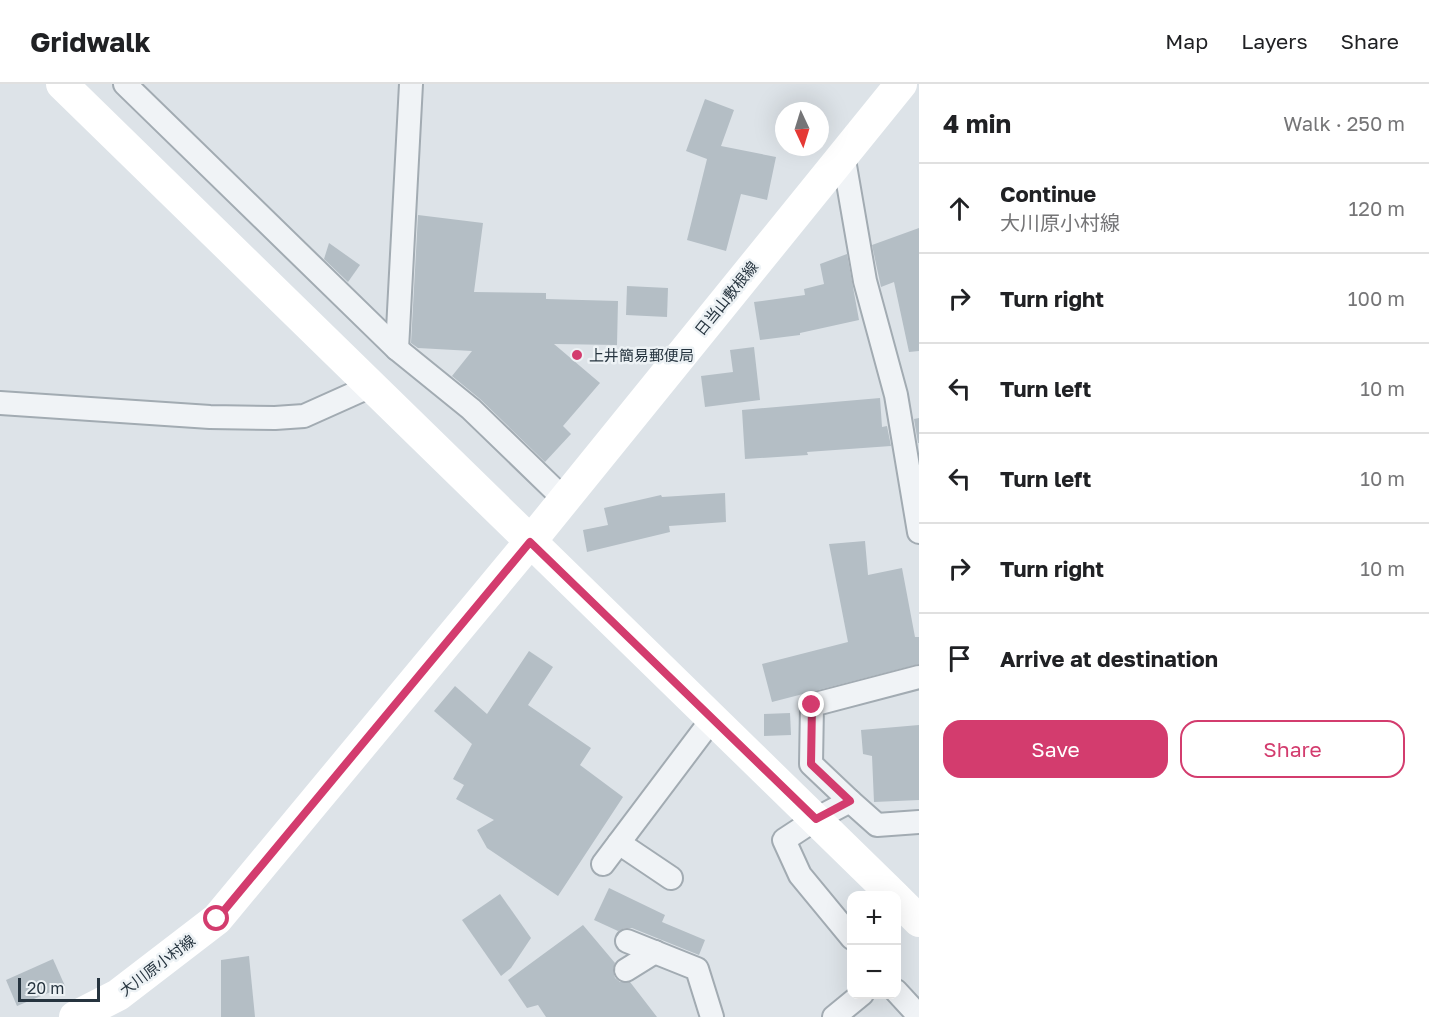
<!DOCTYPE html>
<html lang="en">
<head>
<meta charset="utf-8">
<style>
  body { margin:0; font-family:"Golos Text","Noto Sans JP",sans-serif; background:#f2f2f2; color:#202124 }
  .controls { position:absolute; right:18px; bottom:18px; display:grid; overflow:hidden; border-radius:12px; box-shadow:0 6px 24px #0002 }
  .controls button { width:54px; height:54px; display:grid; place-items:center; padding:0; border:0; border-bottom:2px solid #e0e0e0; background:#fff; color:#202124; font:30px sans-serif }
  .compass { position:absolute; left:775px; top:18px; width:54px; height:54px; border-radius:50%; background:#fff; box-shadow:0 6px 24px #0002; rotate:176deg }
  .scale { position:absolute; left:18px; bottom:15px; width:82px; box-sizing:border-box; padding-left:6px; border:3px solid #26343f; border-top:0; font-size:16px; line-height:21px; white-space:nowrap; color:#26343f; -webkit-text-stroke:4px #edf2f5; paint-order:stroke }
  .stop { position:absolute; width:18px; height:18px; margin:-14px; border:4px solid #d33c6e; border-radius:50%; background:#fff }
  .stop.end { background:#d33c6e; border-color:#fff; box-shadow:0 2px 6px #0008 }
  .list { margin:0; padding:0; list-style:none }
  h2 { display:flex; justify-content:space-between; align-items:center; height:78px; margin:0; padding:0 24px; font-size:26px }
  h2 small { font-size:20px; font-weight:400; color:#757577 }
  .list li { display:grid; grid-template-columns:39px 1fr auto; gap:18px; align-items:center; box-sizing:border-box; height:90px; padding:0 24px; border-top:2px solid #e0e0e0 }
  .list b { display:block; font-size:22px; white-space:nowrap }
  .list p { margin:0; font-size:20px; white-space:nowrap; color:#757577 }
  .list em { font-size:20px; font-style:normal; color:#757577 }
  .actions { display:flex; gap:12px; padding:18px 24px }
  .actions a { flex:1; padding:14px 0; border:2px solid #d33c6e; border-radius:18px; text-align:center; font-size:21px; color:#d33c6e }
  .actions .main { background:#d33c6e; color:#fff }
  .icon { flex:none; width:33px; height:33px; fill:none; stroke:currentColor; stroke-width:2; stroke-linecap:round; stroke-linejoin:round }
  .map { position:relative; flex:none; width:919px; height:933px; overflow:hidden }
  header { display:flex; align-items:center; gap:36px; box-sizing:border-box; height:84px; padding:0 30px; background:#fff; border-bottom:2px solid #e0e0e0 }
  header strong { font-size:28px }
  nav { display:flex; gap:33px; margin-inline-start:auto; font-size:21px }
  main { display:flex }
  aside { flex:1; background:#fff }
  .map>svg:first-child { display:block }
  .building { fill:#b4bec5 }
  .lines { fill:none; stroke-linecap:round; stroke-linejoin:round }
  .street-casing { stroke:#a2abb2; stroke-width:26 }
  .street { stroke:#f0f3f6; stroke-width:22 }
  .secondary { stroke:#fff; stroke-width:32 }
  .route { stroke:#d33c6e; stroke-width:8 }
  .poi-dot { fill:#d33c6e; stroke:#edf2f5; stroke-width:2 }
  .labels { text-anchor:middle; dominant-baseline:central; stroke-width:5; stroke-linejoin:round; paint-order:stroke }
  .street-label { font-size:15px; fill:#26343f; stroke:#edf2f5 }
  .poi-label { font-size:15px; fill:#26343f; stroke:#edf2f5; text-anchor:start }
</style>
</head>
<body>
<header>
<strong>Gridwalk</strong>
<nav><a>Map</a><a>Layers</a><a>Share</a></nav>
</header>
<main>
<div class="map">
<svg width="919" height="933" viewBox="0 0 919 933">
  <rect width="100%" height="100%" fill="#dde3e8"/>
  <g class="building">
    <path d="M 705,15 L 734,26 L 721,62 L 776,73 L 767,116 L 741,110 L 726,167 L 687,156 L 707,75 L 686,67 Z"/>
    <path d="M 418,131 L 483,139 L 474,208 L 546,209 L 546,215 L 618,217 L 617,261 L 554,260 L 600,299 L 563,342 L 571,350 L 545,378 L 480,315 L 452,292 L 472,267 L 418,264 L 411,259 Z"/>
    <path d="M 919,144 L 919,267 L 909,268 L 894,198 L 881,203 L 872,161 Z"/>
    <path d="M 329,159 L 360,181 L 348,198 L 324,175 Z"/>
    <path d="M 847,170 L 859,236 L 800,249 L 800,251 L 760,256 L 754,218 L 805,211 L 804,205 L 824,200 L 820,180 Z"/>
    <path d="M 627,202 L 668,204 L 667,233 L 626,231 Z"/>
    <path d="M 754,263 L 760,316 L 705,323 L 701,292 L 733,288 L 730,266 Z"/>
    <path d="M 880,314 L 882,343 L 887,342 L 891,362 L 807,368 L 808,371 L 745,375 L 742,326 Z"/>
    <path d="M 919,334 L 919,359 L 918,359 L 914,335 Z"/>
    <path d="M 725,409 L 726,438 L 669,442 L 670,448 L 587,468 L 583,446 L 608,441 L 604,424 L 661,411 L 662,413 Z"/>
    <path d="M 865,457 L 868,491 L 902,484 L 915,553 L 919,553 L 919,580 L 772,618 L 762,580 L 848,558 L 829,460 Z"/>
    <path d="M 529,567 L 553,583 L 528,621 L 591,664 L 580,681 L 623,713 L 558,812 L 487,764 L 477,746 L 494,736 L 456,715 L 464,701 L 453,695 L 472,660 L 434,627 L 455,602 L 487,630 Z"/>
    <path d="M 790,629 L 791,651 L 764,652 L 764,630 Z"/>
    <path d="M 919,641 L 919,716 L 874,718 L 872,672 L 863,670 L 861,646 Z"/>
    <path d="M 609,804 L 665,831 L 662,838 L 705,856 L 699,871 L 632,844 L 625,844 L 618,847 L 594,836 Z"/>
    <path d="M 500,810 L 531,854 L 511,884 L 501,892 L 462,836 Z"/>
    <path d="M 583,841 L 615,879 L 613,886 L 615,894 L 620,898 L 630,898 L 657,933 L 546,933 L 538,921 L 527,924 L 508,896 Z"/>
    <path d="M 249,872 L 255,933 L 221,933 L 221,876 Z"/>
    <path d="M 53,875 L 65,902 L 17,922 L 6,896 Z"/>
  </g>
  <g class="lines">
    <g class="street-casing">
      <g id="street">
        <path d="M 125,0 L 397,265 L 471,325 L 564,415"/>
        <path d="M 843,70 L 865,197 L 896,311 L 919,448"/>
        <path d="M 397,265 L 411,0"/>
        <path d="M 0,319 L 210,333 L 275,334 L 304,332 L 371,302"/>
        <path d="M 850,717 L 877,741 L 919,738"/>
        <path d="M 619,759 L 671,794"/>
        <path d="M 603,780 L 713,634"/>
        <path d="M 852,854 L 800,791 L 784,756 L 816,735 L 850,717 L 811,680 L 812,621 L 919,593"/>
        <path d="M 627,857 L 697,885 L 712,933"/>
        <path d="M 626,886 L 655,868"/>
        <path d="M 896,907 L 919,932"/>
        <path d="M 834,933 L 862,910"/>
      </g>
    </g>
    <use href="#street" class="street"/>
    <g class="secondary">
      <path d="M 62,0 L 894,812"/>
      <path d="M 896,814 L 919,837"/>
      <path d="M 75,933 L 118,911 L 217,835 L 530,458 L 901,0"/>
    </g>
  </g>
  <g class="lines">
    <path class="route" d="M 217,835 L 530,458 L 816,735 L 850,717 L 811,680 L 812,621"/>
  </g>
  <circle class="poi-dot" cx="577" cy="271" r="6"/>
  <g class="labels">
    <g class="street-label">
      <text transform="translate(726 214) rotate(-51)">日当山敷根線</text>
      <text transform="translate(157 881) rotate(-37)">大川原小村線</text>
    </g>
    <g class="poi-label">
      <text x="589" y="271">上井簡易郵便局</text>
    </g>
  </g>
</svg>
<div class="controls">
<button>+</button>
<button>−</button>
</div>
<svg class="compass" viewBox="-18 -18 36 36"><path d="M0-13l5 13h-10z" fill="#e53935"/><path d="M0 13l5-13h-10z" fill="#757577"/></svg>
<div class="scale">20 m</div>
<div class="stop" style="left:217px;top:835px"></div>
<div class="stop end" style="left:812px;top:621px"></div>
</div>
<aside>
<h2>4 min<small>Walk · 250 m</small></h2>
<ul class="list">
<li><svg class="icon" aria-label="ahead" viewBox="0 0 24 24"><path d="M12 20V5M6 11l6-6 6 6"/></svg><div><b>Continue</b><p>大川原小村線</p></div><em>120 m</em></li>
<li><svg class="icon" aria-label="right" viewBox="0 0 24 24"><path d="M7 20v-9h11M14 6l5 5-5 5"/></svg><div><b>Turn right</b></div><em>100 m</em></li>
<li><svg class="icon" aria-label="left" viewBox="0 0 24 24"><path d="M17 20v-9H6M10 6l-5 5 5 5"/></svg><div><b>Turn left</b></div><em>10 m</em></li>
<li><svg class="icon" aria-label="left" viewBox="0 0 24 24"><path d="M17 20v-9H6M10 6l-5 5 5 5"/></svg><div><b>Turn left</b></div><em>10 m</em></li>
<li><svg class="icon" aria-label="right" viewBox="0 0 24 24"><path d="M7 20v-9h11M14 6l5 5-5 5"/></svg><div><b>Turn right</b></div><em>10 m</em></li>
<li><svg class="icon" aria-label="arrive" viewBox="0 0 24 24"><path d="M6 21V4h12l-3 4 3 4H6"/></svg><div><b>Arrive at destination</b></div></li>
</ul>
<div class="actions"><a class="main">Save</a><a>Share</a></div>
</aside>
</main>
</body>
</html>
